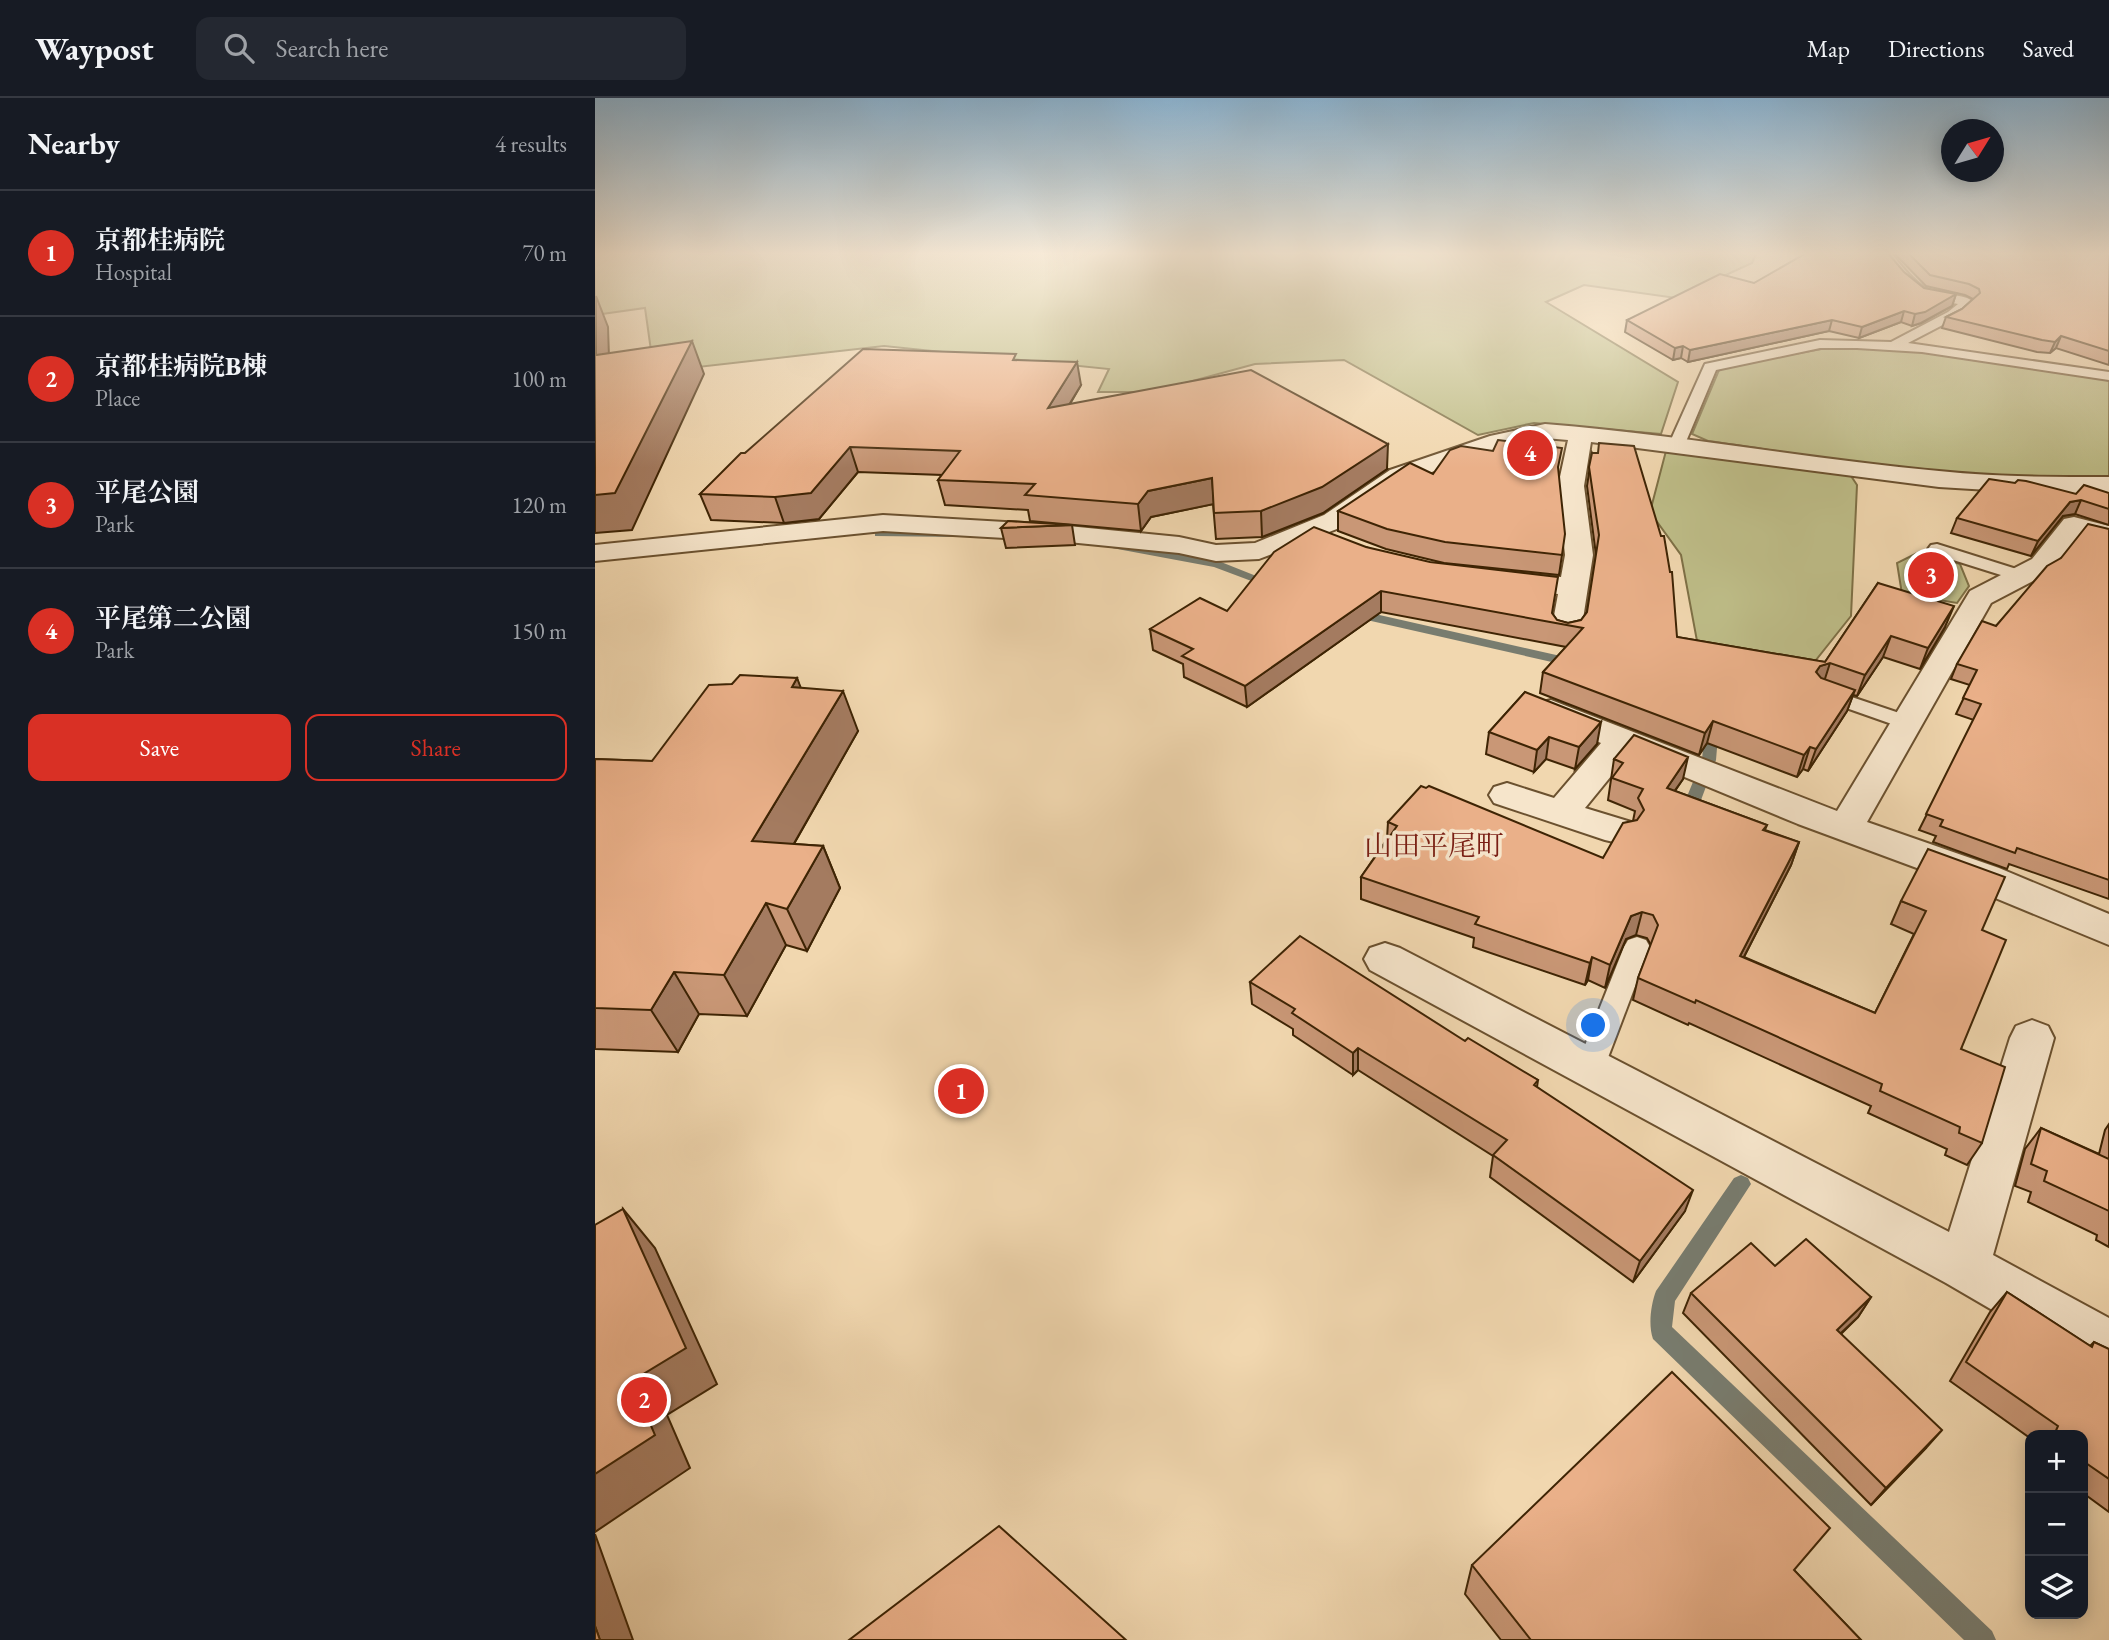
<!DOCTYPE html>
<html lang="en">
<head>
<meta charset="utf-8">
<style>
  body { margin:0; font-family:"EB Garamond","Noto Serif JP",serif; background:#242831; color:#f1f3f6 }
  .controls { position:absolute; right:21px; bottom:21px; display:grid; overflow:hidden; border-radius:14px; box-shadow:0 4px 18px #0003 }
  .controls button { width:63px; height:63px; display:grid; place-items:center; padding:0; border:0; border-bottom:2px solid #363941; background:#171b24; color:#f1f3f6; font:35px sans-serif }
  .compass { position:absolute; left:1346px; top:21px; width:63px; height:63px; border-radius:50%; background:#171b24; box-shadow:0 4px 18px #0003; rotate:53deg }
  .you { position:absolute; left:999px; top:928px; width:24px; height:24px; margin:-18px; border:5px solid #fff; border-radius:50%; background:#1a73e8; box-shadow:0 0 0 10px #1a73e833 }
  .badge { display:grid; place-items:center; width:46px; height:46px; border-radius:50%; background:#d93025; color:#fff; font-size:23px; font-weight:700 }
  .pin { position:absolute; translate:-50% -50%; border:4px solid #fff; box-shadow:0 2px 7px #0006 }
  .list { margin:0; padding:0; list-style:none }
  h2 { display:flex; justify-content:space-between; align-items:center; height:91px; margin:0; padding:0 28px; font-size:30px }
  h2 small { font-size:23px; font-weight:400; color:#9ea1a6 }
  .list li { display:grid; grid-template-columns:46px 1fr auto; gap:21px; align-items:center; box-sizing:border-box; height:126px; padding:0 28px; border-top:2px solid #363941 }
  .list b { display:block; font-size:26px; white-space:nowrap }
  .list p { margin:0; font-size:23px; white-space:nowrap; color:#9ea1a6 }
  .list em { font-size:23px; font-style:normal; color:#9ea1a6 }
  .actions { display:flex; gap:14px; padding:21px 28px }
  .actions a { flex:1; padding:16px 0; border:2px solid #d93025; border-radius:14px; text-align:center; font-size:24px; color:#d93025 }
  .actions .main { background:#d93025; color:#fff }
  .icon { flex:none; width:38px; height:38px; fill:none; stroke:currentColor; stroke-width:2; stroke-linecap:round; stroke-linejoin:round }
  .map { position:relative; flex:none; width:1514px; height:1542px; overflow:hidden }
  header { display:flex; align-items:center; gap:42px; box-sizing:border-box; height:98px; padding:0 35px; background:#171b24; border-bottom:2px solid #363941 }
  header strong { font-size:33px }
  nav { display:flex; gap:38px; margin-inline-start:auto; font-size:24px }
  .search { width:490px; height:63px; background:#242831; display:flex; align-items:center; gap:18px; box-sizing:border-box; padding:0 24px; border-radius:14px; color:#9ea1a6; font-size:26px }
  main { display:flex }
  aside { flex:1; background:#171b24 }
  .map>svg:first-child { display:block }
  .green { fill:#bebd88; stroke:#7e7046; stroke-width:2 }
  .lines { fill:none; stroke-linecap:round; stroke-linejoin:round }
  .stream { fill:#787c6f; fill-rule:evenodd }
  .service-casing { stroke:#6b512f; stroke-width:4 }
  .minor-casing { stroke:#6b512f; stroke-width:4 }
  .service { fill:#f6e5cb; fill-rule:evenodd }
  .minor { fill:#f6e5cb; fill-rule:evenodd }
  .wall { fill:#c99776; stroke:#3e2404; stroke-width:2 }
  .shaded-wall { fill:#a47b60; stroke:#3e2404; stroke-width:2 }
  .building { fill:#eab089; stroke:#3e2404; stroke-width:2 }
  .labels { text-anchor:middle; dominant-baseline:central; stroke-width:7; stroke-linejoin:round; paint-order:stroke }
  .neighbourhood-label { font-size:28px; fill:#7a1f14; stroke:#f6e5cb }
</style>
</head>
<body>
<header>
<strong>Waypost</strong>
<div class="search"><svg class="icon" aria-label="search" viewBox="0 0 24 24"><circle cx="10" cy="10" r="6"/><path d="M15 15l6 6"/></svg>Search here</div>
<nav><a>Map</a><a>Directions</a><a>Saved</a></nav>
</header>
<main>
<aside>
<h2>Nearby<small>4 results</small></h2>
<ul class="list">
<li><span class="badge">1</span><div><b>京都桂病院</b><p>Hospital</p></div><em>70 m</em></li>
<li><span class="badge">2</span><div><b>京都桂病院B棟</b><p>Place</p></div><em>100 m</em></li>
<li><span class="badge">3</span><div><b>平尾公園</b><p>Park</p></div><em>120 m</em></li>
<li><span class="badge">4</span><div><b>平尾第二公園</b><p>Park</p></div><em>150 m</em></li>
</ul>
<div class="actions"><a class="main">Save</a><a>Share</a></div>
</aside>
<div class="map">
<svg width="1514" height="1542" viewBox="0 0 1514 1542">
  <rect width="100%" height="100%" fill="#f1d7af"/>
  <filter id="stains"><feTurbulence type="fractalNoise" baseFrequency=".00286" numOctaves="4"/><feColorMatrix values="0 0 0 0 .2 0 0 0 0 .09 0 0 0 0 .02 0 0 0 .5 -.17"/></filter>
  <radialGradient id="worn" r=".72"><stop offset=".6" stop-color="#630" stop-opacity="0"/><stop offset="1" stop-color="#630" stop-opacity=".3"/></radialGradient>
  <g class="green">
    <path d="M 0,154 L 1162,154 L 1157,165 L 1081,200 L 989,187 L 951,204 L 1083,284 L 1066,336 L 939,325 L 883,337 L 749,262 L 660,266 L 557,294 L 503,294 L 514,271 L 289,248 L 59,274 L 50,210 L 0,217 Z"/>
    <path d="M 1232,250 L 1316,251 L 1514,281 L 1514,380 C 1384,388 1242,361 1113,343 L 1097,336 L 1124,272 L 1135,268 Z"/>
    <path d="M 1072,349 L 1254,375 L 1262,387 L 1256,518 L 1209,577 L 1102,543 L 1086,457 L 1055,414 Z"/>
    <path d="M 1326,453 L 1365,466 L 1374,488 L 1362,505 L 1307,496 L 1302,465 Z"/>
  </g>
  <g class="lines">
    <g class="stream">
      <path d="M 284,433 L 362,433 L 368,436 L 362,439 L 280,438 L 280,434 Z"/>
      <path d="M 521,445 L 626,464 L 684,487 L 678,491 L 619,469 L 517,450 L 517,446 Z"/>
      <path d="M 758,511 L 979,561 L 985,565 L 979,569 L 754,518 L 752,515 Z"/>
      <path d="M 1117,622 L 1124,626 L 1121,662 L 1100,718 L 1092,723 L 1087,722 L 1084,718 L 1107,662 L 1110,626 Z"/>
      <path d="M 1146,1077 L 1153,1080 L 1156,1086 L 1080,1203 L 1077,1229 L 1397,1533 L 1401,1542 L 1369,1542 L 1058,1241 C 1053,1227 1056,1206 1061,1193 L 1139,1080 Z"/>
    </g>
    <g class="service-casing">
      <g id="service">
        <path d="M 1283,154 L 1295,154 C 1306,167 1320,187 1336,193 C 1349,198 1368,195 1379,204 L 1361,220 L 1313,245 L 1514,274 L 1514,282 L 1327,254 L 1262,250 L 1225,250 L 1121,272 L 1090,346 L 1082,351 L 1077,349 L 1074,346 L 1110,266 L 1225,242 L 1296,244 L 1353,214 L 1363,206 L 1326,199 L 1307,183 Z"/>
        <path d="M 1342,446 L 1431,474 L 1434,478 L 1425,483 L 1336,455 L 1333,451 L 1336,447 Z"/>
        <path d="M 1227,589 L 1319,620 L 1322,625 L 1319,630 L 1311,631 L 1220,599 L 1217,595 L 1220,591 Z"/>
        <path d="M 1042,839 L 1051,842 L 1055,849 L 1009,970 L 1005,978 L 995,982 L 985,978 L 981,970 L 1029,849 L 1033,842 Z"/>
      </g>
    </g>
    <g class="minor-casing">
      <g id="minor">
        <path d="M 950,326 C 1081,336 1213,361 1344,373 C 1401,379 1457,379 1514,379 L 1514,395 L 1443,395 L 1344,389 L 996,344 L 989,388 L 998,457 L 986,534 L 982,540 L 971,543 L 960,540 L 956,534 L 963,496 L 900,489 L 896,483 L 900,477 L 910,474 L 966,479 L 970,457 L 963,388 L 973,342 L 950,340 L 911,349 L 813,382 L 747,429 L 664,461 L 621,463 L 584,455 L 463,443 L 288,433 L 0,463 L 0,447 L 288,417 L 463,427 L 584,439 L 621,447 L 660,445 L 729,417 L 795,372 L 895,338 Z"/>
        <path d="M 1479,419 L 1514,428 L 1514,445 L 1485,437 L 1457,473 L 1396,505 L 1272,724 L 1404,770 L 1514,816 L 1514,847 L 1376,790 L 1203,726 L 1034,656 L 990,710 L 1036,724 L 1042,733 L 1036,742 L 1023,745 L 1010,742 L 899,705 L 894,697 L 899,689 L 912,685 L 959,700 L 1006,645 L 944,619 L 939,612 L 944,605 L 956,602 L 1242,713 L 1375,493 L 1437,461 L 1469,421 Z"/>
        <path d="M 790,845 L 805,850 L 1354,1134 L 1415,940 L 1421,928 L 1437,922 L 1453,928 L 1459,940 L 1398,1157 L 1514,1220 L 1514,1277 L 1495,1269 L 1351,1185 L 775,872 L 769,861 L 775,850 Z"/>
      </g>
    </g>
    <use href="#service" class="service"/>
    <use href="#minor" class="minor"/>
  </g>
  <g class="wall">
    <path d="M 1298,154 L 1514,154 L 1514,267 L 1461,250 L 1455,255 L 1442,254 L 1347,230 L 1351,219 L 1367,211 L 1378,201 L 1370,197 L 1331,188 Z"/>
    <path d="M 1309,174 L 1329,190 L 1361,196 L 1357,208 L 1326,225 L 1317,228 L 1306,224 L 1264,240 L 1234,233 L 1093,264 L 1086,260 L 1078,262 L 1030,234 L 1032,222 L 1159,185 Z"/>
    <path d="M 422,262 L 486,287 L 475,306 L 792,371 L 728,415 L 667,439 L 621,441 L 618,406 L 556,419 L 546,433 L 435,423 L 433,412 L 350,407 L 343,382 L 347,377 L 263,374 L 224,421 L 189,425 L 116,422 L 105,396 L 150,355 Z"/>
    <path d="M 997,355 L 1082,539 L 1230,564 L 1283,485 L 1350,529 L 1325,571 L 1288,559 L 1262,598 L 1258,597 L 1252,613 L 1213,673 L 1208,671 L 1202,679 L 1112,645 L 1104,657 L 945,595 L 948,574 L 971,549 L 786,514 L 652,609 L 589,579 L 588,566 L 558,552 L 555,531 L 632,513 L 771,449 L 957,515 L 962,522 L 973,525 L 986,522 L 992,514 L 1001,457 L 992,388 Z"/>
    <path d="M 838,376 L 967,457 L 964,477 L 849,465 L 791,451 L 743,433 L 743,413 Z"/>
    <path d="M 1514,395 L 1514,427 L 1480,416 L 1468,418 L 1436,458 L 1356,435 L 1362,420 L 1481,396 Z"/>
    <path d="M 477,427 L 480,447 L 411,450 L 406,430 Z"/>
    <path d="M 1514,431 L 1514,801 L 1414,766 L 1412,771 L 1338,744 L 1341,738 L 1324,732 L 1379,622 L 1361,616 L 1375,587 L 1356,581 L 1362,566 L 1401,528 L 1466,460 Z"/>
    <path d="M 202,580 L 205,590 L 263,633 L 199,746 L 228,748 L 245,790 L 212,853 L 191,847 L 152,918 L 104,916 L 83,954 L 0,951 L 0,661 L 57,663 L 137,586 Z"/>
    <path d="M 930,594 L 1002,646 L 980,671 L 951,661 L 939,674 L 891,656 L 894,634 Z"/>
    <path d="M 1019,661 L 1088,681 L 1080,693 L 1172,727 L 1170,732 L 1204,744 L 1196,767 L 1149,859 L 1280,915 L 1319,836 L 1296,826 L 1306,803 L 1387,832 L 1366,951 L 1387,1045 L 1372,1067 L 1350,1057 L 1352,1051 L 1273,1015 L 1276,1008 L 1094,925 L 1093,927 L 1038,902 L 1043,880 L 1056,847 L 1052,840 L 1041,837 L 1031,841 L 1010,890 L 993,882 L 990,887 L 878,849 L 879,840 L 766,801 L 766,779 L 792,741 L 793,724 L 1008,760 L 1038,723 L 1040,713 L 1013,702 Z"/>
    <path d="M 655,884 L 870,943 L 943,982 L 942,989 L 1090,1113 L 1038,1184 L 895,1079 L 898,1058 L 763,972 L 758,977 L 698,937 L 698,931 L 657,906 Z"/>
    <path d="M 1514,1026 L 1514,1149 L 1501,1142 L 1502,1137 L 1433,1104 L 1436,1094 L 1420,1088 L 1430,1051 L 1446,1030 L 1504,1056 L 1510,1032 Z"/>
    <path d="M 1180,1168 L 1276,1199 L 1263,1219 L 1246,1236 L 1331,1350 L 1276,1407 L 1088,1215 L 1096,1195 Z"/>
    <path d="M 1412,1194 L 1495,1248 L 1499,1244 L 1514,1251 L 1514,1414 L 1488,1395 L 1488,1337 L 1435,1337 L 1435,1340 L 1355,1283 L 1395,1214 Z"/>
    <path d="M 877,1467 L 1199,1472 L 1266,1542 L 906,1542 L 870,1496 Z"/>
  </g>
  <g class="shaded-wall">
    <path d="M 1361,196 L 1357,208 L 1326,225 L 1317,228 L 1320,216 Z"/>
    <path d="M 1,198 L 13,229 L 15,290 L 1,257 Z"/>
    <path d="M 1309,213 L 1306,224 L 1264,240 L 1267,229 Z"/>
    <path d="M 1237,222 L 1234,233 L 1093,264 L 1095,252 Z"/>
    <path d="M 1466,238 L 1461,250 L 1455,255 L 1460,244 Z"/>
    <path d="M 97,243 L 109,276 L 37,432 L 0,435 L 0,397 Z"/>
    <path d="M 1088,248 L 1086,260 L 1078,262 L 1080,250 Z"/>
    <path d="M 482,264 L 486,287 L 457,335 L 453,310 Z"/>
    <path d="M 793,346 L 792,371 L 728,415 L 667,439 L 666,413 Z"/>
    <path d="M 255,349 L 263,374 L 224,421 L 189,425 L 180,399 Z"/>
    <path d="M 617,380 L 619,406 L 556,419 L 546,433 L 543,406 L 553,393 Z"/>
    <path d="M 1486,402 L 1480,416 L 1468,418 L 1436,458 L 1443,443 L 1475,404 Z"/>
    <path d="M 786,493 L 786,514 L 652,609 L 650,588 Z"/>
    <path d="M 1359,508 L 1350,529 L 1325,571 L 1333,550 Z"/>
    <path d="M 1296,538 L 1288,559 L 1262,598 L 1270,577 Z"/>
    <path d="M 1235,565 L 1228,587 L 1221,574 L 1225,568 Z"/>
    <path d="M 202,580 L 218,621 L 197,589 Z"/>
    <path d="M 1260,592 L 1252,613 L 1213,673 L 1221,651 Z"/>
    <path d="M 248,593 L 263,633 L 177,784 L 157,743 Z"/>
    <path d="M 1118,623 L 1112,645 L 1104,657 L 1110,635 Z"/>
    <path d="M 1006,624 L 1002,646 L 980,671 L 984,649 Z"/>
    <path d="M 954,639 L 951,661 L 939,674 L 942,652 Z"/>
    <path d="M 1215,649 L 1208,671 L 1202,679 L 1209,657 Z"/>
    <path d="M 1093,659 L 1088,681 L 1066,712 L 1072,690 Z"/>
    <path d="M 1204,744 L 1196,767 L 1138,880 L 1145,858 Z"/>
    <path d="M 228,748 L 245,790 L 212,853 L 192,811 Z"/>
    <path d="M 171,805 L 191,847 L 152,918 L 129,877 Z"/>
    <path d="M 1047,814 L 1041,837 L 1031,841 L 1010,890 L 1015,867 L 1036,818 Z"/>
    <path d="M 997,859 L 993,882 L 990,887 L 995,865 Z"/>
    <path d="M 79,874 L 104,916 L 83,954 L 56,912 Z"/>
    <path d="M 763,950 L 763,972 L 758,977 L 758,955 Z"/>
    <path d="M 1098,1092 L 1090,1113 L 1038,1184 L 1045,1163 Z"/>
    <path d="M 28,1111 L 60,1150 L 122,1286 L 72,1317 L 95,1370 L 0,1434 L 0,1376 L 37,1283 Z"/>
    <path d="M 1276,1199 L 1263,1219 L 1229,1251 L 1242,1232 Z"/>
    <path d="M 1347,1332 L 1331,1350 L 1276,1407 L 1291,1390 Z"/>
    <path d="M 0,1436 L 38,1542 L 5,1542 L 0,1528 Z"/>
  </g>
  <g class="building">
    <path d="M 1213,154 L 1292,154 L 1309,174 L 1329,190 L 1361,196 L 1330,214 L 1320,216 L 1309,213 L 1267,229 L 1237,222 L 1095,252 L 1088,248 L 1080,250 L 1032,222 L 1125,176 L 1159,185 Z"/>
    <path d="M 1312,154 L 1514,154 L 1514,253 L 1466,238 L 1460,244 L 1447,242 L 1351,219 L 1367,211 L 1385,195 L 1384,191 L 1374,186 L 1335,177 Z"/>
    <path d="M 0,198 L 1,257 L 97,243 L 20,395 L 0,397 Z"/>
    <path d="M 268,251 L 421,256 L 418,262 L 482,264 L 453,310 L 656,272 L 793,346 L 727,389 L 666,413 L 619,415 L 617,380 L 553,393 L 543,406 L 430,397 L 440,386 L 343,382 L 365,353 L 255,349 L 216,395 L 180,399 L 105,396 L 146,355 L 150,355 Z"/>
    <path d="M 903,342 L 967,350 L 963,369 L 970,436 L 967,457 L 850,444 L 792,431 L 743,413 L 815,365 L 838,376 L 855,352 L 866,348 L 898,353 Z"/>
    <path d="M 1004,345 L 1039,348 L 1066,438 L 1069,438 L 1075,474 L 1077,474 L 1082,539 L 1230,564 L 1283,485 L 1359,508 L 1333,550 L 1296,538 L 1270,577 L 1235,565 L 1225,568 L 1221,574 L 1226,580 L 1260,592 L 1221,651 L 1215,649 L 1209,657 L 1118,623 L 1110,635 L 948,574 L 988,530 L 786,493 L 650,588 L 587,558 L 598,551 L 555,531 L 605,500 L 632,513 L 679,454 L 719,429 L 771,449 L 835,464 L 963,479 L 957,515 L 962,522 L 973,525 L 986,522 L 992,514 L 1004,437 L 994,369 L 997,355 L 1003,355 Z"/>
    <path d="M 1394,381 L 1420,385 L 1423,382 L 1431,383 L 1481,396 L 1489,387 L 1514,395 L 1514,411 L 1486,402 L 1475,404 L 1443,443 L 1362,420 Z"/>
    <path d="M 413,423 L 477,427 L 406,430 Z"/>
    <path d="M 1493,426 L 1514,431 L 1514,782 L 1422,750 L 1420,755 L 1345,728 L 1348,722 L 1331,716 L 1386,606 L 1368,600 L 1382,572 L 1362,566 L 1387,523 L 1401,528 L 1452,468 L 1466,460 Z"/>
    <path d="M 145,577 L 202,580 L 197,589 L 248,593 L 157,743 L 228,748 L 192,811 L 171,805 L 129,877 L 79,874 L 56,912 L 0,910 L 0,661 L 57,663 L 114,587 L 137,586 Z"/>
    <path d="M 930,594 L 1006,624 L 984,649 L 954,639 L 942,652 L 894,634 Z"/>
    <path d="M 1039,637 L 1093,659 L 1072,690 L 1172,727 L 1168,732 L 1204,744 L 1145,858 L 1280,915 L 1331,813 L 1306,803 L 1333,751 L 1410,779 L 1387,832 L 1411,842 L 1366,951 L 1410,969 L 1387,1045 L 1364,1035 L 1365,1029 L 1285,993 L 1287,986 L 1101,902 L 1100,905 L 1043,880 L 1063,827 L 1058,817 L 1047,814 L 1036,818 L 1015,867 L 997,859 L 995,865 L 880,826 L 884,819 L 766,779 L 802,728 L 793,724 L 826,688 L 831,690 L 834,688 L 1008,760 L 1028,725 L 1042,722 L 1049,712 L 1043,700 L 1048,691 L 1017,680 L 1028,665 L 1019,661 Z"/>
    <path d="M 705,838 L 870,943 L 873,940 L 943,982 L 939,987 L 1098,1092 L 1045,1163 L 898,1057 L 912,1042 L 763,950 L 758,955 L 697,915 L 700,911 L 655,884 Z"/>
    <path d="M 1446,1030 L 1514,1061 L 1514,1113 L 1449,1083 L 1452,1073 L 1436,1066 Z"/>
    <path d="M 28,1111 L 91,1250 L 37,1283 L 60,1337 L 0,1376 L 0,1127 Z"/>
    <path d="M 1211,1141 L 1276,1199 L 1242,1232 L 1347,1332 L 1291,1390 L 1096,1195 L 1156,1145 L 1180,1168 Z"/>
    <path d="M 1412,1194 L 1497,1249 L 1499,1244 L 1514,1251 L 1514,1381 L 1488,1363 L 1488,1337 L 1459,1337 L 1463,1328 L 1371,1264 Z"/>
    <path d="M 1077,1274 L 1235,1430 L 1199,1472 L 1266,1542 L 936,1542 L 877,1467 Z"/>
    <path d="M 404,1428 L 531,1542 L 254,1542 Z"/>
    <path d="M 0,1528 L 5,1542 L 0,1542 Z"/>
  </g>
  <linearGradient id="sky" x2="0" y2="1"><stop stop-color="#8bb5d4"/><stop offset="0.42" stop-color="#f9eddb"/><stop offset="1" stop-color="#f9eddb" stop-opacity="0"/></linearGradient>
  <rect width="1514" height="370" fill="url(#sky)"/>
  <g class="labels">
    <g class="neighbourhood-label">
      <text x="839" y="747">山田平尾町</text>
    </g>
  </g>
  <rect width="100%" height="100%" filter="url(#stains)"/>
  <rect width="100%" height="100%" fill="url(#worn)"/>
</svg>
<div class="controls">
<button>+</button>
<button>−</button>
<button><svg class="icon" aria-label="layers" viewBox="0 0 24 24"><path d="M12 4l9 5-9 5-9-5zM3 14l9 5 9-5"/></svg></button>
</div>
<svg class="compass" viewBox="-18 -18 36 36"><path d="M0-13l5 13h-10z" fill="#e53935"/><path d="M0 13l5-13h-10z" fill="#9ea1a6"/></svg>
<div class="you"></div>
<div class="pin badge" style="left:366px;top:993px">1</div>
<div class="pin badge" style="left:49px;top:1302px">2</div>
<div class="pin badge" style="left:1336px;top:477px">3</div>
<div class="pin badge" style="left:935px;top:355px">4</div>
</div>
</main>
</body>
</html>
